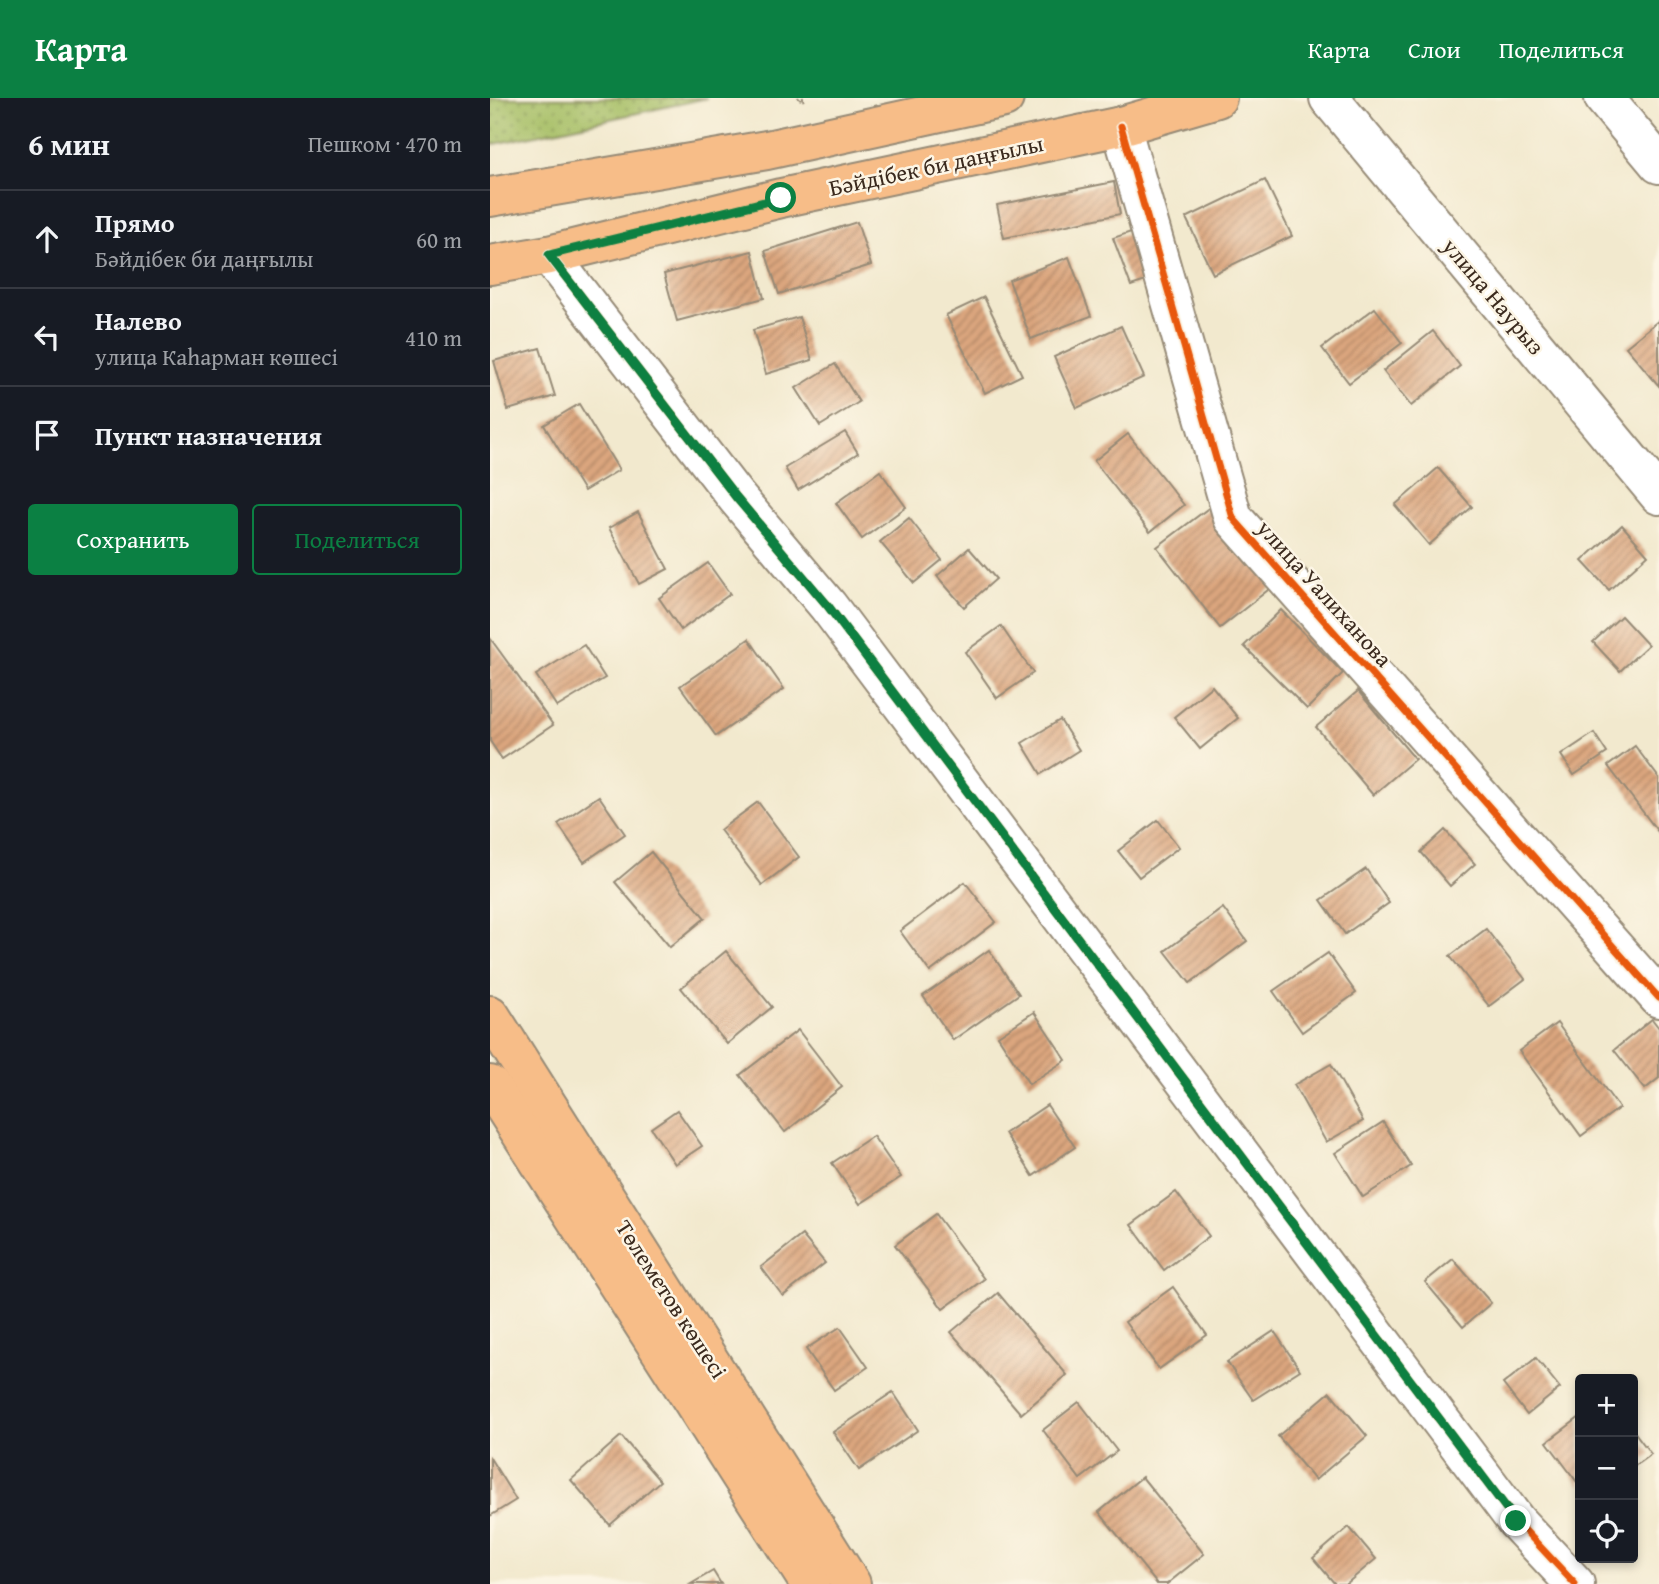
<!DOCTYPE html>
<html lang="ru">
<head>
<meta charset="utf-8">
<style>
  body { margin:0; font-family:"Gentium Book Plus",serif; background:#20242c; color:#f1f3f6 }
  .controls { position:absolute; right:21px; bottom:21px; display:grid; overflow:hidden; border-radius:7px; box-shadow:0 4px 10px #0003 }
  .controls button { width:63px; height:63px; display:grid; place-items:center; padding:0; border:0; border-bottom:2px solid #363941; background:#171b24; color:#f1f3f6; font:35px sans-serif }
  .stop { position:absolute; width:21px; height:21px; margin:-16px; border:5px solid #0b8043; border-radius:50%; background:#fff }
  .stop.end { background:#0b8043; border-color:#fff; box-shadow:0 2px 7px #0008 }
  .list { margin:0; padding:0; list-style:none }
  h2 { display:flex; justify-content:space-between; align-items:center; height:91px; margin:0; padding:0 28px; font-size:30px }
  h2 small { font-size:23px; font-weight:400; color:#9ea1a6 }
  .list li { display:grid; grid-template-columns:46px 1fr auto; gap:21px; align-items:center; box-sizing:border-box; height:98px; padding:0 28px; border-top:2px solid #363941 }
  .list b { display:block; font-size:26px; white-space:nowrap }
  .list p { margin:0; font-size:23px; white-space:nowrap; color:#9ea1a6 }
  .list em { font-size:23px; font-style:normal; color:#9ea1a6 }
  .actions { display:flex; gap:14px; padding:21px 28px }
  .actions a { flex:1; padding:16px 0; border:2px solid #0b8043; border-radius:7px; text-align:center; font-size:24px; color:#0b8043 }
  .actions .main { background:#0b8043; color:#fff }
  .icon { flex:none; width:38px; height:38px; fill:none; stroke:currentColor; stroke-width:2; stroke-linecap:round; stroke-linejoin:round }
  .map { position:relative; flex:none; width:1169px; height:1486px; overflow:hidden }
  header { display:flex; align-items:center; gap:42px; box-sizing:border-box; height:98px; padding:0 35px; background:#0b8043; color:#fff }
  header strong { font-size:33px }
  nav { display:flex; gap:38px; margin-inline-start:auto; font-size:24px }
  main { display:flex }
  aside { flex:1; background:#171b24 }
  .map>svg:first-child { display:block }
  .green { fill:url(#green-dots); stroke:#707441; stroke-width:2 }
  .building { fill:url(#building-hatch) }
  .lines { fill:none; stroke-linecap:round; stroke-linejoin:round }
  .minor-casing { stroke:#968a76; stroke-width:42 }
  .major-casing { stroke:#968a76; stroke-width:42 }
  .path { stroke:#968a76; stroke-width:4.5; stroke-dasharray:2 5; stroke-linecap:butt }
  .minor { stroke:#fff; stroke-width:38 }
  .major { stroke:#f7bd88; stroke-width:38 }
  .cycleway-casing { stroke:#fcf5e5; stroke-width:11 }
  .cycleway { stroke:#e8590c; stroke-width:7 }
  .route { stroke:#0b8043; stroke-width:9 }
  .labels { text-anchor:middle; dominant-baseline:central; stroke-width:5; stroke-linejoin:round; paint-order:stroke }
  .street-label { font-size:23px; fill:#3b2a1e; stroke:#fcf5e5 }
</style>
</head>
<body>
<header>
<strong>Карта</strong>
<nav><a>Карта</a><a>Слои</a><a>Поделиться</a></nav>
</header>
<main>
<aside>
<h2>6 мин<small>Пешком · 470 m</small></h2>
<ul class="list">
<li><svg class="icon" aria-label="ahead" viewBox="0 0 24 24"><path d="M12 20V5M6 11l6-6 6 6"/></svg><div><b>Прямо</b><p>Бәйдібек би даңғылы</p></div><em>60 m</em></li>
<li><svg class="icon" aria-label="left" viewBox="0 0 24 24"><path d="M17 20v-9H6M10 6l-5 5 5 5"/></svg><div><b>Налево</b><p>улица Каһарман көшесі</p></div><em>410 m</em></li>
<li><svg class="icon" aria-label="arrive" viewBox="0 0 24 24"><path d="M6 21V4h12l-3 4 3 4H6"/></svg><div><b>Пункт назначения</b></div></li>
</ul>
<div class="actions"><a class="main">Сохранить</a><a>Поделиться</a></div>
</aside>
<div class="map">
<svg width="1169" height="1486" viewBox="0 0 1169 1486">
  <defs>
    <pattern id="green-dots" width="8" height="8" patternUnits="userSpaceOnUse" patternTransform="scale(1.75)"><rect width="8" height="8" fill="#a5be64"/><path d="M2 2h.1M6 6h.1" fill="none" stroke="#889b52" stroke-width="1.8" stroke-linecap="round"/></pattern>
    <pattern id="building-hatch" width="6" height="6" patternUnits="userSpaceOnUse" patternTransform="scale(1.75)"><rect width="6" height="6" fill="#dba67e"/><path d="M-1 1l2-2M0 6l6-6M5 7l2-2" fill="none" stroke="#b38767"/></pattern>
  </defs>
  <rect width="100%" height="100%" fill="#fcf5e5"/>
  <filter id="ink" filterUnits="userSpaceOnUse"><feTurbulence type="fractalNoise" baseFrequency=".0143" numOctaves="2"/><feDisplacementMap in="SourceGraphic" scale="14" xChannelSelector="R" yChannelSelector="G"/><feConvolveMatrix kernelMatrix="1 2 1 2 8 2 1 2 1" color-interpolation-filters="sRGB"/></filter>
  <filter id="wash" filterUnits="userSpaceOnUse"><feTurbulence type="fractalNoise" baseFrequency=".00686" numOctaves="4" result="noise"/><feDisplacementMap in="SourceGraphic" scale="28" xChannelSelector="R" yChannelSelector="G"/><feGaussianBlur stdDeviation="1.57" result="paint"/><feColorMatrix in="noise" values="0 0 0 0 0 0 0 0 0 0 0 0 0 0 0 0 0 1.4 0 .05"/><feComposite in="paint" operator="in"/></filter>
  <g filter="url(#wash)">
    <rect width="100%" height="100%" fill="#f2e9ce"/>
    <path class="green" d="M 0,0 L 217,0 L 0,47 Z"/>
    <g id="blocks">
      <g class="building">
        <path d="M 775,82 L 802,138 L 723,176 L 696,120 Z"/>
        <path d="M 624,84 L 630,116 L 514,140 L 507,107 Z"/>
        <path d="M 367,124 L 381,167 L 289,196 L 275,153 Z"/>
        <path d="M 647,132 L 665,180 L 641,188 L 623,140 Z"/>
        <path d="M 262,153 L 274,200 L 187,223 L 174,176 Z"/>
        <path d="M 579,159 L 601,218 L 541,241 L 519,182 Z"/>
        <path d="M 494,199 L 532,277 L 495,295 L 456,217 Z"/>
        <path d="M 885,210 L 912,245 L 859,285 L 832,250 Z"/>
        <path d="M 309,219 L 322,262 L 276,276 L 263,232 Z"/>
        <path d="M 1169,222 L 1169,288 L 1136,249 Z"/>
        <path d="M 631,228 L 654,279 L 587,310 L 564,259 Z"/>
        <path d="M 943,233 L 970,268 L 921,308 L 893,273 Z"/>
        <path d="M 50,250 L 65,298 L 18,312 L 4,263 Z"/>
        <path d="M 345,266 L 369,304 L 330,328 L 306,290 Z"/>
        <path d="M 89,306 L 129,372 L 94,393 L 54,327 Z"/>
        <path d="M 355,334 L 368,355 L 308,392 L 295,370 Z"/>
        <path d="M 638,336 L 694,407 L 660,434 L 604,363 Z"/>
        <path d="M 948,370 L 982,409 L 939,447 L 905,407 Z"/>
        <path d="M 390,373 L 416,409 L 372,441 L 346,405 Z"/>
        <path d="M 720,409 L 783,488 L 730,530 L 667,449 Z"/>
        <path d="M 148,414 L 178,471 L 149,486 L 119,430 Z"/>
        <path d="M 419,420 L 452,462 L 424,485 L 390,444 Z"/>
        <path d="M 1132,427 L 1158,457 L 1119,492 L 1092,463 Z"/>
        <path d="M 479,450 L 506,481 L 474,509 L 447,478 Z"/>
        <path d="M 218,465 L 240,496 L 191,532 L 169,500 Z"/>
        <path d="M 791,512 L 853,575 L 817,611 L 754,548 Z"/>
        <path d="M 1131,518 L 1158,547 L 1130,573 L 1103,544 Z"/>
        <path d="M 511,528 L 543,575 L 507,600 L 475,554 Z"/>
        <path d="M 0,540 L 63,627 L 12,661 L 0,643 Z"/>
        <path d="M 259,541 L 294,591 L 226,638 L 190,588 Z"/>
        <path d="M 94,547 L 115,580 L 67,609 L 46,577 Z"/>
        <path d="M 722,588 L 748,620 L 710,651 L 684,619 Z"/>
        <path d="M 868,593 L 925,661 L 883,697 L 826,629 Z"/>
        <path d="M 570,622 L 589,652 L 551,676 L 532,645 Z"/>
        <path d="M 1104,635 L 1117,655 L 1084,677 L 1071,657 Z"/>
        <path d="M 1145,648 L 1169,680 L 1169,735 L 1118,668 Z"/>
        <path d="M 109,698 L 135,736 L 94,764 L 68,726 Z"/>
        <path d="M 268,704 L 309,759 L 272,787 L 230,732 Z"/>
        <path d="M 668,722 L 689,749 L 649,779 L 628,753 Z"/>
        <path d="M 955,732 L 985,766 L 960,788 L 931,754 Z"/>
        <path d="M 161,754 L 215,820 L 180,849 L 125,784 Z"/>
        <path d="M 876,771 L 899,805 L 855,836 L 831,802 Z"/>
        <path d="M 475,784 L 506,824 L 440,874 L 410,833 Z"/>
        <path d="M 733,810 L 757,843 L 700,885 L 675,853 Z"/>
        <path d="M 996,831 L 1035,881 L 999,908 L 960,858 Z"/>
        <path d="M 499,852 L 529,896 L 463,942 L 433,898 Z"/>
        <path d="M 236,853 L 282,909 L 237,946 L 191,890 Z"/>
        <path d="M 838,855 L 866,895 L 812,934 L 783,893 Z"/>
        <path d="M 544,914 L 576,962 L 539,986 L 508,938 Z"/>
        <path d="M 1162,921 L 1169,930 L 1169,980 L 1155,991 L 1124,952 Z"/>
        <path d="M 1067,925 L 1129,1010 L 1091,1038 L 1029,953 Z"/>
        <path d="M 308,932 L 352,989 L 295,1034 L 250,977 Z"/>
        <path d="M 841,966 L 873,1023 L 836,1044 L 804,987 Z"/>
        <path d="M 557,1007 L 585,1049 L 543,1078 L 515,1035 Z"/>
        <path d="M 187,1012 L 212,1048 L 185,1066 L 161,1030 Z"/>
        <path d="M 893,1024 L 921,1068 L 873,1099 L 845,1055 Z"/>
        <path d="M 383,1038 L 411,1079 L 370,1106 L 342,1065 Z"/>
        <path d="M 686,1094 L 719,1138 L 674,1172 L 641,1127 Z"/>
        <path d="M 446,1116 L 494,1181 L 453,1211 L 405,1147 Z"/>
        <path d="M 312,1137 L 335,1165 L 293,1198 L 271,1169 Z"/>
        <path d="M 963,1161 L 1001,1205 L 973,1229 L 935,1184 Z"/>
        <path d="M 683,1189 L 717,1237 L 669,1271 L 635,1224 Z"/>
        <path d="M 508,1195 L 577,1277 L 531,1316 L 461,1234 Z"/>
        <path d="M 350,1229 L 378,1269 L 344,1292 L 316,1251 Z"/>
        <path d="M 784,1233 L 810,1272 L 763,1302 L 737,1264 Z"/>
        <path d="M 1046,1260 L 1070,1290 L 1037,1317 L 1013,1286 Z"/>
        <path d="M 403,1294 L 428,1332 L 369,1372 L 343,1334 Z"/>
        <path d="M 840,1294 L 877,1338 L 825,1382 L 788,1338 Z"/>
        <path d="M 589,1304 L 627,1353 L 590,1381 L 553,1332 Z"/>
        <path d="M 1090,1319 L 1090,1388 L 1057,1344 Z"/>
        <path d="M 1143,1332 L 1161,1356 L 1143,1369 Z"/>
        <path d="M 131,1338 L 170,1383 L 120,1427 L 81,1382 Z"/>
        <path d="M 0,1360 L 26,1402 L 0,1418 Z"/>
        <path d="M 652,1379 L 714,1456 L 677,1486 L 667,1486 L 609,1414 Z"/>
        <path d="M 859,1429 L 886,1461 L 856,1486 L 845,1486 L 823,1460 Z"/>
        <path d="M 223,1473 L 231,1486 L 201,1486 Z"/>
      </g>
    </g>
  </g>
  <g filter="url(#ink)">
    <use href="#blocks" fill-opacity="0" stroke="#968a76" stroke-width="2"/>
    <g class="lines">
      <g class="minor-casing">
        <g id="minor">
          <path d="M 839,0 L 1169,397"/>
          <path d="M 1114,0 L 1169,66"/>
          <path d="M 631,28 L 743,420 L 1169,900"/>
          <path d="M 59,157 L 246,399 L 338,508 L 1026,1423 L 1085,1486"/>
        </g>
      </g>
      <g class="major-casing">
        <g id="major">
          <path d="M 0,99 L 277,52 L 514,0"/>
          <path d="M 0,167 L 59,157 L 291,100 L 631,28 L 727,0"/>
          <path d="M 0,917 L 361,1486"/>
          <path d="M 0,987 L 320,1486"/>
        </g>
      </g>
      <path class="path" d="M 310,0 L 308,2 L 319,0"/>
      <use href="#minor" class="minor"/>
      <use href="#major" class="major"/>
      <g class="cycleway-casing">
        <g id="cycleway">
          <path d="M 631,28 L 743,420 L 1169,900"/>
          <path d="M 59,157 L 246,399 L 338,508 L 1026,1423 L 1085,1486"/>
        </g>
      </g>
      <use href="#cycleway" class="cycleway"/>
    </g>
  </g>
  <g class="lines" filter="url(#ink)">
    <path class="route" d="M 291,100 L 59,157 L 246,399 L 338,508 L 1026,1423"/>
  </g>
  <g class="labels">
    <g class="street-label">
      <text transform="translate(446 67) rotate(-12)">Бәйдібек би даңғылы</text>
      <text transform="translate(1004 198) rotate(50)">улица Наурыз</text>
      <text transform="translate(835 495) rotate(48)">улица Уалиханова</text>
      <text transform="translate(182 1201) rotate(57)">Төлеметов көшесі</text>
    </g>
  </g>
</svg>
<div class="controls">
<button>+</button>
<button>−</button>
<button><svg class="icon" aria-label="locate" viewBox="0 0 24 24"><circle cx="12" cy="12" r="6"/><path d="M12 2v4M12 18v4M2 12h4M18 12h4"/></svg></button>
</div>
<div class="stop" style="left:291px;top:100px"></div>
<div class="stop end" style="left:1026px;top:1423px"></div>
</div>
</main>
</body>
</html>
